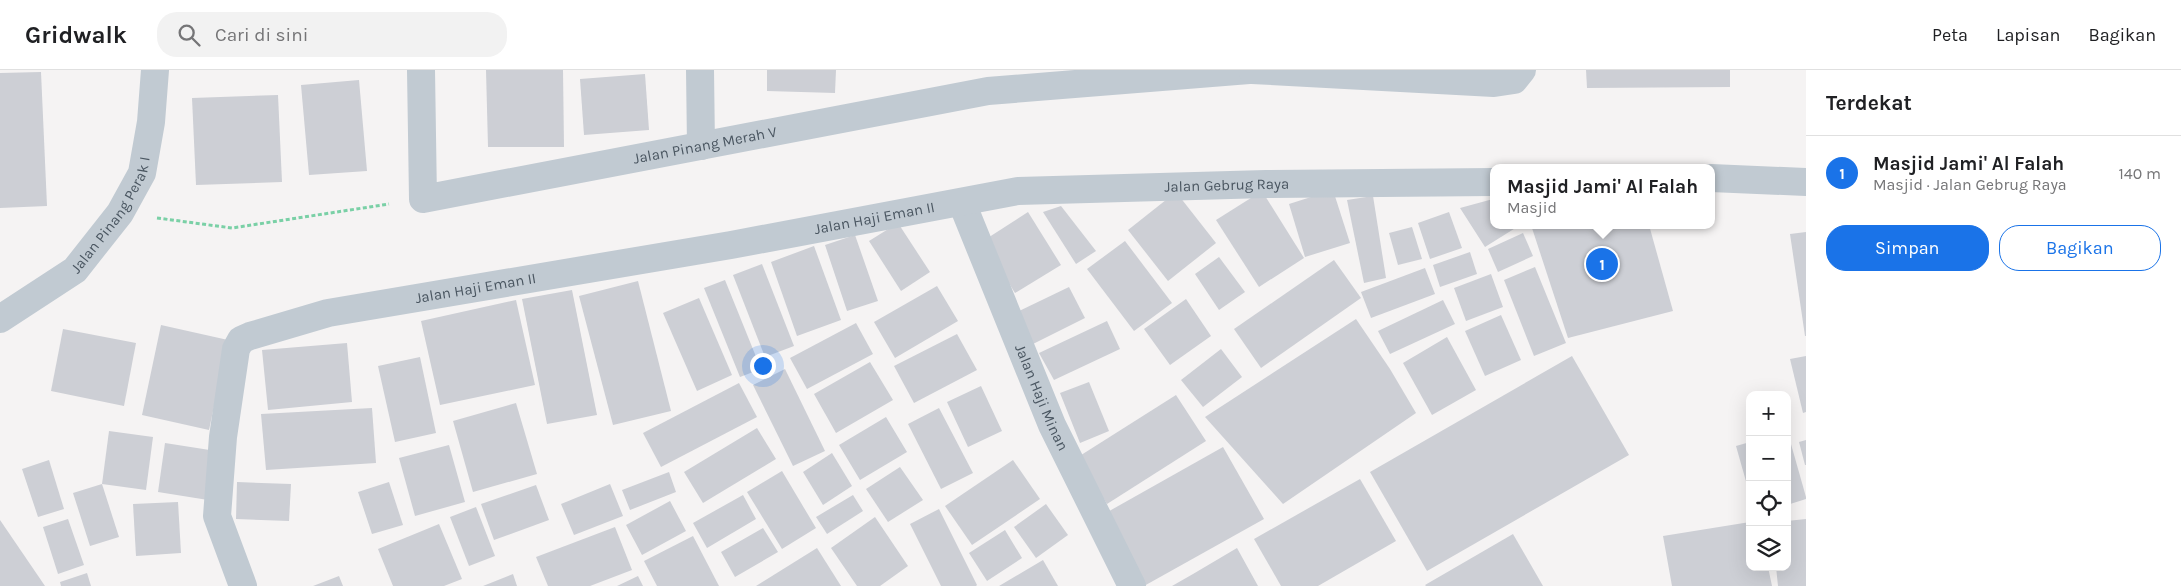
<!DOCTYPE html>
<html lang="id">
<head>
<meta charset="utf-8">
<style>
  body { margin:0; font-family:Karla,sans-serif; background:#f2f2f2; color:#202124 }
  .controls { position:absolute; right:15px; bottom:15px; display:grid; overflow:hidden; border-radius:10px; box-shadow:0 5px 20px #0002 }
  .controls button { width:45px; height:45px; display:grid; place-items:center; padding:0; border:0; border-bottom:1px solid #e0e0e0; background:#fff; color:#202124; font:25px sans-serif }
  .you { position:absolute; left:762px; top:295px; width:18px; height:18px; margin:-12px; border:4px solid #fff; border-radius:50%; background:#1a73e8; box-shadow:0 0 0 8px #1a73e833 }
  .badge { display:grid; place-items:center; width:32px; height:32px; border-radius:50%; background:#1a73e8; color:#fff; font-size:16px; font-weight:700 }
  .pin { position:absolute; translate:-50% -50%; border:2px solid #fff; box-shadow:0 1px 5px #0006 }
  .popup { position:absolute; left:1490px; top:94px; width:225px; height:65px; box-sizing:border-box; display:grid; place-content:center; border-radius:10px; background:#fff; filter:drop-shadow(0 1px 4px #0005); font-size:16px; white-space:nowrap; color:#757577 }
  .popup b { font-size:19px; color:#202124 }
  .popup::after { content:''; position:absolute; left:50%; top:100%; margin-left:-10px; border:10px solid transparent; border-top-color:#fff }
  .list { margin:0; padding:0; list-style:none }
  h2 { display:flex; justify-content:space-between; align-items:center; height:65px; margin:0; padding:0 20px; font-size:21px }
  h2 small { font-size:16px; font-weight:400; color:#757577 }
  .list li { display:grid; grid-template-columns:32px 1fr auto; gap:15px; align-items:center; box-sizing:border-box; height:75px; padding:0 20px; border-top:1px solid #e0e0e0 }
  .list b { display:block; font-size:19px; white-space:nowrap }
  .list p { margin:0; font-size:16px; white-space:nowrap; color:#757577 }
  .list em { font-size:16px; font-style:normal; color:#757577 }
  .actions { display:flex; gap:10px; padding:15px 20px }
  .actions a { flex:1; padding:11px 0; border:1px solid #1a73e8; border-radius:20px; text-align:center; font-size:18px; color:#1a73e8 }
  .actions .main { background:#1a73e8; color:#fff }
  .icon { flex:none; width:28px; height:28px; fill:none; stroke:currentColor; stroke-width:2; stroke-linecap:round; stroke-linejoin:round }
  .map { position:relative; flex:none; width:1806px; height:516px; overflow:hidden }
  header { display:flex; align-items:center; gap:30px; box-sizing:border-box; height:70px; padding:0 25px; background:#fff; border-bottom:1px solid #e0e0e0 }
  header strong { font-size:24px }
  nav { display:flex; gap:28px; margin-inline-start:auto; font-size:18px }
  .search { width:350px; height:45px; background:#f2f2f2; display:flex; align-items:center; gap:12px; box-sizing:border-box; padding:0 18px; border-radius:20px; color:#757577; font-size:19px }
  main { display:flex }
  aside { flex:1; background:#fff }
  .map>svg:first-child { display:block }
  .building { fill:#cdcfd5 }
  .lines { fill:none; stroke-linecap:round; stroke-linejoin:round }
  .path { stroke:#7ad0a6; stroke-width:3; stroke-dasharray:4 2.5; stroke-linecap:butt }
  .minor { stroke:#c1cad2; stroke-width:28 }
  .labels { text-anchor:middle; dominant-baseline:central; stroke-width:5; stroke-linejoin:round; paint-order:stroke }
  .street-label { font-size:15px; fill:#4a5661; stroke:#fff }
</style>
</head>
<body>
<header>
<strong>Gridwalk</strong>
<div class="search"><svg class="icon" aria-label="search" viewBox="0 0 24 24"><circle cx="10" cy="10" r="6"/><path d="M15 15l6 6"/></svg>Cari di sini</div>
<nav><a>Peta</a><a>Lapisan</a><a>Bagikan</a></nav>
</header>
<main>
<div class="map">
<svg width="1806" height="516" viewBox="0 0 1806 516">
  <rect width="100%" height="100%" fill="#f5f3f3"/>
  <g class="building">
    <path d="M 486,0 L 563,0 L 564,77 L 488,77 Z"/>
    <path d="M 767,0 L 836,0 L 835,23 L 767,21 Z"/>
    <path d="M 1586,0 L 1730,0 L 1730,17 L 1587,18 Z"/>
    <path d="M 41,2 L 47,136 L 0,138 L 0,3 Z"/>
    <path d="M 645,4 L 649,60 L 584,65 L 580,9 Z"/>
    <path d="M 359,10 L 367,101 L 309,105 L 301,15 Z"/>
    <path d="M 278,25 L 282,112 L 196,115 L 192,28 Z"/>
    <path d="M 1333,120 L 1350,173 L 1305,187 L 1289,134 Z"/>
    <path d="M 1262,121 L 1304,188 L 1259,217 L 1216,150 Z"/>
    <path d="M 1176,122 L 1216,173 L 1168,211 L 1128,160 Z"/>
    <path d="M 1373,126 L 1386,208 L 1364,213 L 1347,130 Z"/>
    <path d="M 1493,129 L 1493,155 L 1517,157 L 1485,177 L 1460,138 Z"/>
    <path d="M 1061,136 L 1096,181 L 1076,194 L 1043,142 Z"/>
    <path d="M 1028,142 L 1061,195 L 1015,223 L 983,171 Z"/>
    <path d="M 1449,142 L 1462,178 L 1430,189 L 1418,153 Z"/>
    <path d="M 898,153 L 930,202 L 901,221 L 869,171 Z"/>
    <path d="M 1531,155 L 1649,155 L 1673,241 L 1568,268 Z"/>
    <path d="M 1412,157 L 1422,189 L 1398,195 L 1389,163 Z"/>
    <path d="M 1806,162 L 1806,266 L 1805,266 L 1790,164 Z"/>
    <path d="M 1523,163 L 1533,186 L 1498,202 L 1488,179 Z"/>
    <path d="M 855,165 L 878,231 L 847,241 L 825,175 Z"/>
    <path d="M 1125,171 L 1172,233 L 1134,261 L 1087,199 Z"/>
    <path d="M 814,176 L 841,250 L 797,266 L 771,192 Z"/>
    <path d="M 1470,182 L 1477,204 L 1440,217 L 1433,195 Z"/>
    <path d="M 1219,187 L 1245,222 L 1219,240 L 1195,204 Z"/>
    <path d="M 1334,190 L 1361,228 L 1261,298 L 1234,259 Z"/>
    <path d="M 762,194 L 794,276 L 765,287 L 733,205 Z"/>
    <path d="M 1535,197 L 1566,273 L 1534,286 L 1504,210 Z"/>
    <path d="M 1425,198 L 1435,224 L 1371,248 L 1361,222 Z"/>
    <path d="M 1491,204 L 1503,237 L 1466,251 L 1454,218 Z"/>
    <path d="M 725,210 L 761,299 L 740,307 L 704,218 Z"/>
    <path d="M 638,211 L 671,341 L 613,355 L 579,226 Z"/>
    <path d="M 937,216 L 958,251 L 895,288 L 874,252 Z"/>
    <path d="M 1069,217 L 1085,248 L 1031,275 L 1015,243 Z"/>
    <path d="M 572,220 L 597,345 L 547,354 L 522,229 Z"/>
    <path d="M 699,228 L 732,305 L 697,321 L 663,243 Z"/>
    <path d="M 1186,229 L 1211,266 L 1170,295 L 1144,259 Z"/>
    <path d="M 516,230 L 535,315 L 440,335 L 421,251 Z"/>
    <path d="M 1443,230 L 1455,254 L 1390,284 L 1378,261 Z"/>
    <path d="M 1501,245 L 1521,290 L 1485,306 L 1465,261 Z"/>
    <path d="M 1356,249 L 1390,299 L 1416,343 L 1283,434 L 1205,347 Z"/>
    <path d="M 1107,251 L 1120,279 L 1054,310 L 1039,283 Z"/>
    <path d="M 856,253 L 873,284 L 807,319 L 790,288 Z"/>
    <path d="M 161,255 L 228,270 L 209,360 L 142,345 Z"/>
    <path d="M 63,259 L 136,273 L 124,336 L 51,321 Z"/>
    <path d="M 957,264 L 977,300 L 914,333 L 894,296 Z"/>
    <path d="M 1447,267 L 1476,320 L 1432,345 L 1403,293 Z"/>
    <path d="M 347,273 L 352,332 L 268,340 L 262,280 Z"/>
    <path d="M 1221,279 L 1242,307 L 1203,337 L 1181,310 Z"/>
    <path d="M 1572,286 L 1629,385 L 1427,501 L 1370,402 Z"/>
    <path d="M 1806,286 L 1806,342 L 1803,343 L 1790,289 Z"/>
    <path d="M 420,287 L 436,363 L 395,372 L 378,296 Z"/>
    <path d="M 870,292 L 893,330 L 836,363 L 814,324 Z"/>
    <path d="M 785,299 L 825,381 L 793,396 L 753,315 Z"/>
    <path d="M 1089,312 L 1109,361 L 1080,373 L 1060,323 Z"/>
    <path d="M 739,313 L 757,347 L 661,397 L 643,363 Z"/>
    <path d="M 981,316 L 1002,361 L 968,377 L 947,332 Z"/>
    <path d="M 1176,325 L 1206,371 L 1107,434 L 1078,387 Z"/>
    <path d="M 516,333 L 537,404 L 473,422 L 453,351 Z"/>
    <path d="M 372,338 L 376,393 L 266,400 L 261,344 Z"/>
    <path d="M 939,338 L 973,403 L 941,419 L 908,354 Z"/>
    <path d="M 886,347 L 907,382 L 860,410 L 839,375 Z"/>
    <path d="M 757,358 L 776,389 L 703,433 L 684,402 Z"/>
    <path d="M 1787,360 L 1806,427 L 1806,429 L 1787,435 Z"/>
    <path d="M 109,361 L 153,367 L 146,420 L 102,414 Z"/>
    <path d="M 1806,370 L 1806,395 L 1805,395 L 1799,372 Z"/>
    <path d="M 1750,372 L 1750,422 L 1749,422 L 1736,376 Z"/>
    <path d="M 165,373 L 216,381 L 208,430 L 158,422 Z"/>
    <path d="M 449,375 L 465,432 L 415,446 L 399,388 Z"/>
    <path d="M 1223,377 L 1264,449 L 1144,516 L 1104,444 Z"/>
    <path d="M 832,383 L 852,416 L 823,435 L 803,402 Z"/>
    <path d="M 49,390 L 64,439 L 38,447 L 22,399 Z"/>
    <path d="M 1013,390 L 1040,429 L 972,475 L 945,436 Z"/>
    <path d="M 900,397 L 923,430 L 888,452 L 866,419 Z"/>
    <path d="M 782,401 L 816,458 L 782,479 L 747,422 Z"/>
    <path d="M 669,402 L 676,422 L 630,440 L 622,420 Z"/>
    <path d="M 1360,409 L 1396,471 L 1318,516 L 1281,516 L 1254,469 Z"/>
    <path d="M 237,412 L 291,414 L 289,451 L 236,449 Z"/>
    <path d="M 389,412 L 403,455 L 372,464 L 358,422 Z"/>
    <path d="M 102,414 L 119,467 L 90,476 L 73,423 Z"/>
    <path d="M 610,414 L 623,446 L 574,465 L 561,434 Z"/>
    <path d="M 536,415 L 549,450 L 494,470 L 481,434 Z"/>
    <path d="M 743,425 L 756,449 L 707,478 L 693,453 Z"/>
    <path d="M 853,425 L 863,441 L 827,464 L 816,447 Z"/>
    <path d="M 670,431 L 686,461 L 642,485 L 626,455 Z"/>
    <path d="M 178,432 L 181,483 L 136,486 L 133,434 Z"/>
    <path d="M 1046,434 L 1068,465 L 1036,488 L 1014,457 Z"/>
    <path d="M 476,437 L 495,486 L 469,496 L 450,447 Z"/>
    <path d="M 939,439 L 977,515 L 976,516 L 941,516 L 910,454 Z"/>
    <path d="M 875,447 L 908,496 L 880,516 L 857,516 L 831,478 Z"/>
    <path d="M 68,449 L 84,495 L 58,504 L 43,457 Z"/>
    <path d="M 1806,449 L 1806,516 L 1778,516 L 1776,497 L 1787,497 L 1787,451 Z"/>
    <path d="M 0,450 L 45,516 L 0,516 Z"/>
    <path d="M 1750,452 L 1750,497 L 1768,497 L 1772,516 L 1672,516 L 1663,466 Z"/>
    <path d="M 439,454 L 462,509 L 444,516 L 393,516 L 378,479 Z"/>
    <path d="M 615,457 L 632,500 L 590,516 L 548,516 L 536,487 Z"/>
    <path d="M 763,458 L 778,482 L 735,507 L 721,482 Z"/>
    <path d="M 1005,460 L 1022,488 L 987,511 L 969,483 Z"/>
    <path d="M 1513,464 L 1543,516 L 1426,516 L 1425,515 Z"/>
    <path d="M 693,466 L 719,516 L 657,516 L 644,491 Z"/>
    <path d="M 817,478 L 841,516 L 756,516 Z"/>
    <path d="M 1237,478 L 1258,516 L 1172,516 L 1193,504 Z"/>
    <path d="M 1043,490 L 1058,516 L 999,516 Z"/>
    <path d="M 87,503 L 91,516 L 61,516 L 60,512 Z"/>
    <path d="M 513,504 L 517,516 L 483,516 Z"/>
    <path d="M 339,506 L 343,516 L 313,516 Z"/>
    <path d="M 638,506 L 643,516 L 617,516 Z"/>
  </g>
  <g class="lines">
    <path class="path" d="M 157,148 L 232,158 L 389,134"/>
    <g class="minor">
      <path id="s1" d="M 421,0 L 423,129 L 988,21 L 1249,0"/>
      <path d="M 700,0 L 701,76"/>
      <path d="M 1252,0 L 1494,13 L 1514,10 L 1522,0"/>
      <path d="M 1711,108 L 1806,112"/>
      <path id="s2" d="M 962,133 L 1052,355 L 1132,516"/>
      <path id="s3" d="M 0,249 L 75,200 L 120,143 L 142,103 L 151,52 L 155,0"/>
      <path id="s4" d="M 243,516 L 217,446 L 223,367 L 236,279 L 241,270 L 250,266 L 328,243 L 731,175 L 1018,121 L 1266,114 L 1493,112"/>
    </g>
  </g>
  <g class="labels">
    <g class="street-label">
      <text stroke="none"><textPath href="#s1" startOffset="416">Jalan Pinang Merah V</textPath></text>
      <text stroke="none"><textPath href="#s4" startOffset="1254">Jalan Gebrug Raya</textPath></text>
      <text stroke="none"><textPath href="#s3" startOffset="156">Jalan Pinang Perak I</textPath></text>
      <text stroke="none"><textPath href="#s4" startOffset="899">Jalan Haji Eman II</textPath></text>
      <text stroke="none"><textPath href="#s4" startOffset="494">Jalan Haji Eman II</textPath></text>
      <text stroke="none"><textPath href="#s2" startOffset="210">Jalan Haji Minan</textPath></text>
    </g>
  </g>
</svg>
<div class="controls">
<button>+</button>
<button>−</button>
<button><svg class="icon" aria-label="locate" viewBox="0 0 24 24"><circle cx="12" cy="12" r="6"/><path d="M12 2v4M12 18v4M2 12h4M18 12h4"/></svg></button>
<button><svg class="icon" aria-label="layers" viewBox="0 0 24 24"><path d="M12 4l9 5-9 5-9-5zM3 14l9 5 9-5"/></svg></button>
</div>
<div class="you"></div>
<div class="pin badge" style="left:1602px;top:194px">1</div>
<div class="popup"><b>Masjid Jami' Al Falah</b>Masjid</div>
</div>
<aside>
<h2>Terdekat<small></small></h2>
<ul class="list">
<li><span class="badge">1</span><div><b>Masjid Jami' Al Falah</b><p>Masjid · Jalan Gebrug Raya</p></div><em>140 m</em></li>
</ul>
<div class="actions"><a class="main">Simpan</a><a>Bagikan</a></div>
</aside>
</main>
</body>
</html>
